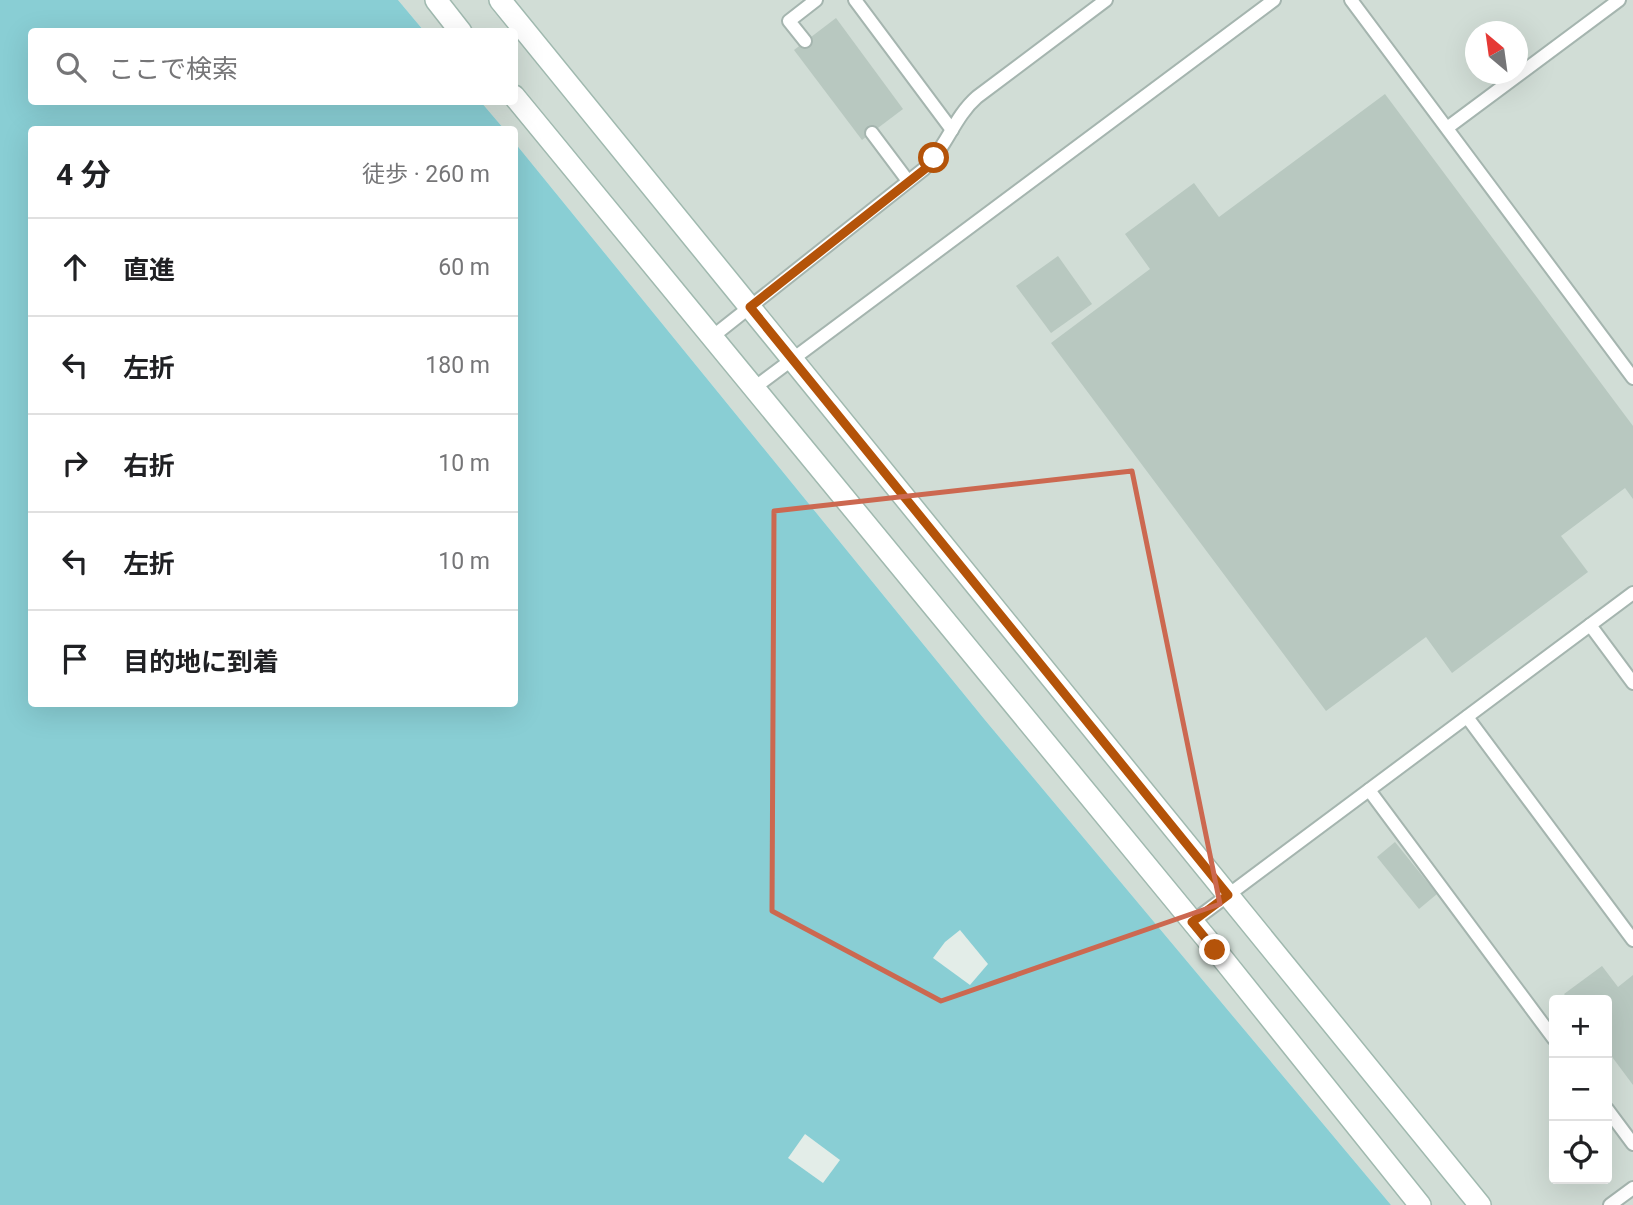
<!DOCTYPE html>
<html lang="ja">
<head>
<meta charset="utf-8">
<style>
  body { margin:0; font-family:Roboto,"Noto Sans JP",sans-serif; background:#f2f2f2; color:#202124 }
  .controls { position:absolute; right:21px; bottom:21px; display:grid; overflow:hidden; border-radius:7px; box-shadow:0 7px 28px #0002 }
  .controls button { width:63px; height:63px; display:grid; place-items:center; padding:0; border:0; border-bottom:2px solid #e0e0e0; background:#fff; color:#202124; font:35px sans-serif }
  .compass { position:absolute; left:1465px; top:21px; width:63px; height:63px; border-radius:50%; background:#fff; box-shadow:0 7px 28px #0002; rotate:331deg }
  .stop { position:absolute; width:21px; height:21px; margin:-16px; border:5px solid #b45309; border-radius:50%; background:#fff }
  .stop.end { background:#b45309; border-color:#fff; box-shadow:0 2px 7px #0008 }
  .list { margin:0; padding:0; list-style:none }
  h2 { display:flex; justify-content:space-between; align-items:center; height:91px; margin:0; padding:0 28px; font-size:30px }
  h2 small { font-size:23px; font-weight:400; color:#757577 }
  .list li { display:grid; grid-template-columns:46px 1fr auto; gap:21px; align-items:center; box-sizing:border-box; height:98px; padding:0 28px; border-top:2px solid #e0e0e0 }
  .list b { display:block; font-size:26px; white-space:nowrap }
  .list em { font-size:23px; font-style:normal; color:#757577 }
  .icon { flex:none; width:38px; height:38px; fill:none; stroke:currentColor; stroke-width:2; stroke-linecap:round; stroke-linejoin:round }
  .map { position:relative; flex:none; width:1633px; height:1205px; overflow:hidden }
  .search { position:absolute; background:#fff; box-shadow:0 7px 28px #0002; left:28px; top:28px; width:490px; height:77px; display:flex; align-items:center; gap:18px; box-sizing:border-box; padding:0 24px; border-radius:7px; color:#757577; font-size:26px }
  .panel { position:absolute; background:#fff; box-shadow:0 7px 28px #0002; left:28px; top:126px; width:490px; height:581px; border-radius:7px }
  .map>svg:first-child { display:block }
  .built { fill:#d1ddd6; fill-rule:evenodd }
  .water { fill:#89ced4 }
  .pier { fill:#e3ede8 }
  .building { fill:#b8c8c0 }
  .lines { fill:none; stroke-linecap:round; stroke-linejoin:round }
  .lane-casing { stroke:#a5b5af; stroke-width:16 }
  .secondary-casing { stroke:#a0b9af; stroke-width:24 }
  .lane { stroke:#fff; stroke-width:12 }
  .secondary { stroke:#fff; stroke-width:21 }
  .route { stroke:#b45309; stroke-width:9 }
  .marked { fill:none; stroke:#cc6850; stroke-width:5; stroke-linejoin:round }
</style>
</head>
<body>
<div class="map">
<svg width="1633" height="1205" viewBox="0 0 1633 1205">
  <rect width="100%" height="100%" fill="#e3ede8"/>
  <path class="built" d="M 398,0 L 1633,0 L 1633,1205 L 1391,1205 L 985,720 L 515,143 L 514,130 L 504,129 L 481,102 L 514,102 L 514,32 L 424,31 ZM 1476,32 L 1518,32 L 1518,74 L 1476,74 ZM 1554,1000 L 1607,1000 L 1607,1179 L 1554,1179 Z"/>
  <path class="water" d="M 0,0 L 398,0 L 424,31 L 32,32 L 32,102 L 481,102 L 504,129 L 32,130 L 32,704 L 514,704 L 515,143 L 985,720 L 1391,1205 L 0,1205 Z"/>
  <g class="pier">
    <path d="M 960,930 L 988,964 L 970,985 L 933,958 L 945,942 Z"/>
    <path d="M 805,1134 L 840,1160 L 823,1183 L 788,1158 Z"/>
  </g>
  <g class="building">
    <path d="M 836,18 L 903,109 L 862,140 L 794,50 Z"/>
    <path d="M 1385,94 L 1633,426 L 1633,499 L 1625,488 L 1561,536 L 1588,572 L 1452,673 L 1426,637 L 1326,711 L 1051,343 L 1150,269 L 1125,234 L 1194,183 L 1219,217 Z"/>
    <path d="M 1058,256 L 1092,304 L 1051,333 L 1016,286 Z"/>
    <path d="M 1395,842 L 1437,894 L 1419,909 L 1377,857 Z"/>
    <path d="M 1602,966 L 1618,987 L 1633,975 L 1633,1085 L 1607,1050 L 1607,1000 L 1569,1000 L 1564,994 Z"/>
  </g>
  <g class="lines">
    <g class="lane-casing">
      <g id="lane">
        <path d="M 855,0 L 952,130"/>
        <path d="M 1351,0 L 1633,378"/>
        <path d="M 805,41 L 789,21 L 816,0"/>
        <path d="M 1447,128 L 1619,0"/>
        <path d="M 872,133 L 908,181"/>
        <path d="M 712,337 L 924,169 C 946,148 954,117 977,97 L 1106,0"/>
        <path d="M 754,388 L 1274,0"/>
        <path d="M 1590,625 L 1633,683"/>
        <path d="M 1467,717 L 1633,940"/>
        <path d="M 1369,790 L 1554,1039"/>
        <path d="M 1192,922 L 1633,593"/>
        <path d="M 1607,1109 L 1633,1144"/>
        <path d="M 1610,1205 L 1633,1188"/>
      </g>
    </g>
    <g class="secondary-casing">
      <g id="secondary">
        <path d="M 436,0 L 461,32"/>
        <path d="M 500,0 L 1480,1205"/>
        <path d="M 514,96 L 1215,949 L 1420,1205"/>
      </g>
    </g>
    <use href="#lane" class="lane"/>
    <use href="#secondary" class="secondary"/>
  </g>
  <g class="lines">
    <path class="route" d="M 934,158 L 925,169 L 750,307 L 1228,895 L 1192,922 L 1215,950"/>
  </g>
  <path class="marked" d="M 1132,471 L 1220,904 L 941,1001 L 772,911 L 774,511 Z"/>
</svg>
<div class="controls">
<button>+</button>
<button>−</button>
<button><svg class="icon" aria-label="locate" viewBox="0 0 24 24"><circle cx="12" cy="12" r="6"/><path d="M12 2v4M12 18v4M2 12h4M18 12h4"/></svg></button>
</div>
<svg class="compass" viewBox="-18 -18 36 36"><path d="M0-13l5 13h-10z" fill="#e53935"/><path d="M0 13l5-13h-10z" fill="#757577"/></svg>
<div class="stop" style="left:934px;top:158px"></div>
<div class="stop end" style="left:1215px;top:950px"></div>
<div class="search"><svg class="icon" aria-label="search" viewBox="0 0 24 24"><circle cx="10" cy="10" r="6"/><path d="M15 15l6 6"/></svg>ここで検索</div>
<section class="panel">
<h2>4 分<small>徒歩 · 260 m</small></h2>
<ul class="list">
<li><svg class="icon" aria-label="ahead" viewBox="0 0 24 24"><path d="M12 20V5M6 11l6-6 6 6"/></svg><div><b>直進</b></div><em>60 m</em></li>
<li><svg class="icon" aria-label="left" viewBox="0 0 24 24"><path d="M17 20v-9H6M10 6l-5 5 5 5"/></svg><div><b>左折</b></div><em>180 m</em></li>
<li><svg class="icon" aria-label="right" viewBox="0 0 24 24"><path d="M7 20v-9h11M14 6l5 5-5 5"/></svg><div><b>右折</b></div><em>10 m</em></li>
<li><svg class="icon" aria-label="left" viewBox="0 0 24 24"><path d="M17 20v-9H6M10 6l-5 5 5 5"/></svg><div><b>左折</b></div><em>10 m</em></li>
<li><svg class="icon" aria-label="arrive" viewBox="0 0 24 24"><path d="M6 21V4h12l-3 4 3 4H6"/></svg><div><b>目的地に到着</b></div></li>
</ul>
</section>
</div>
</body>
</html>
